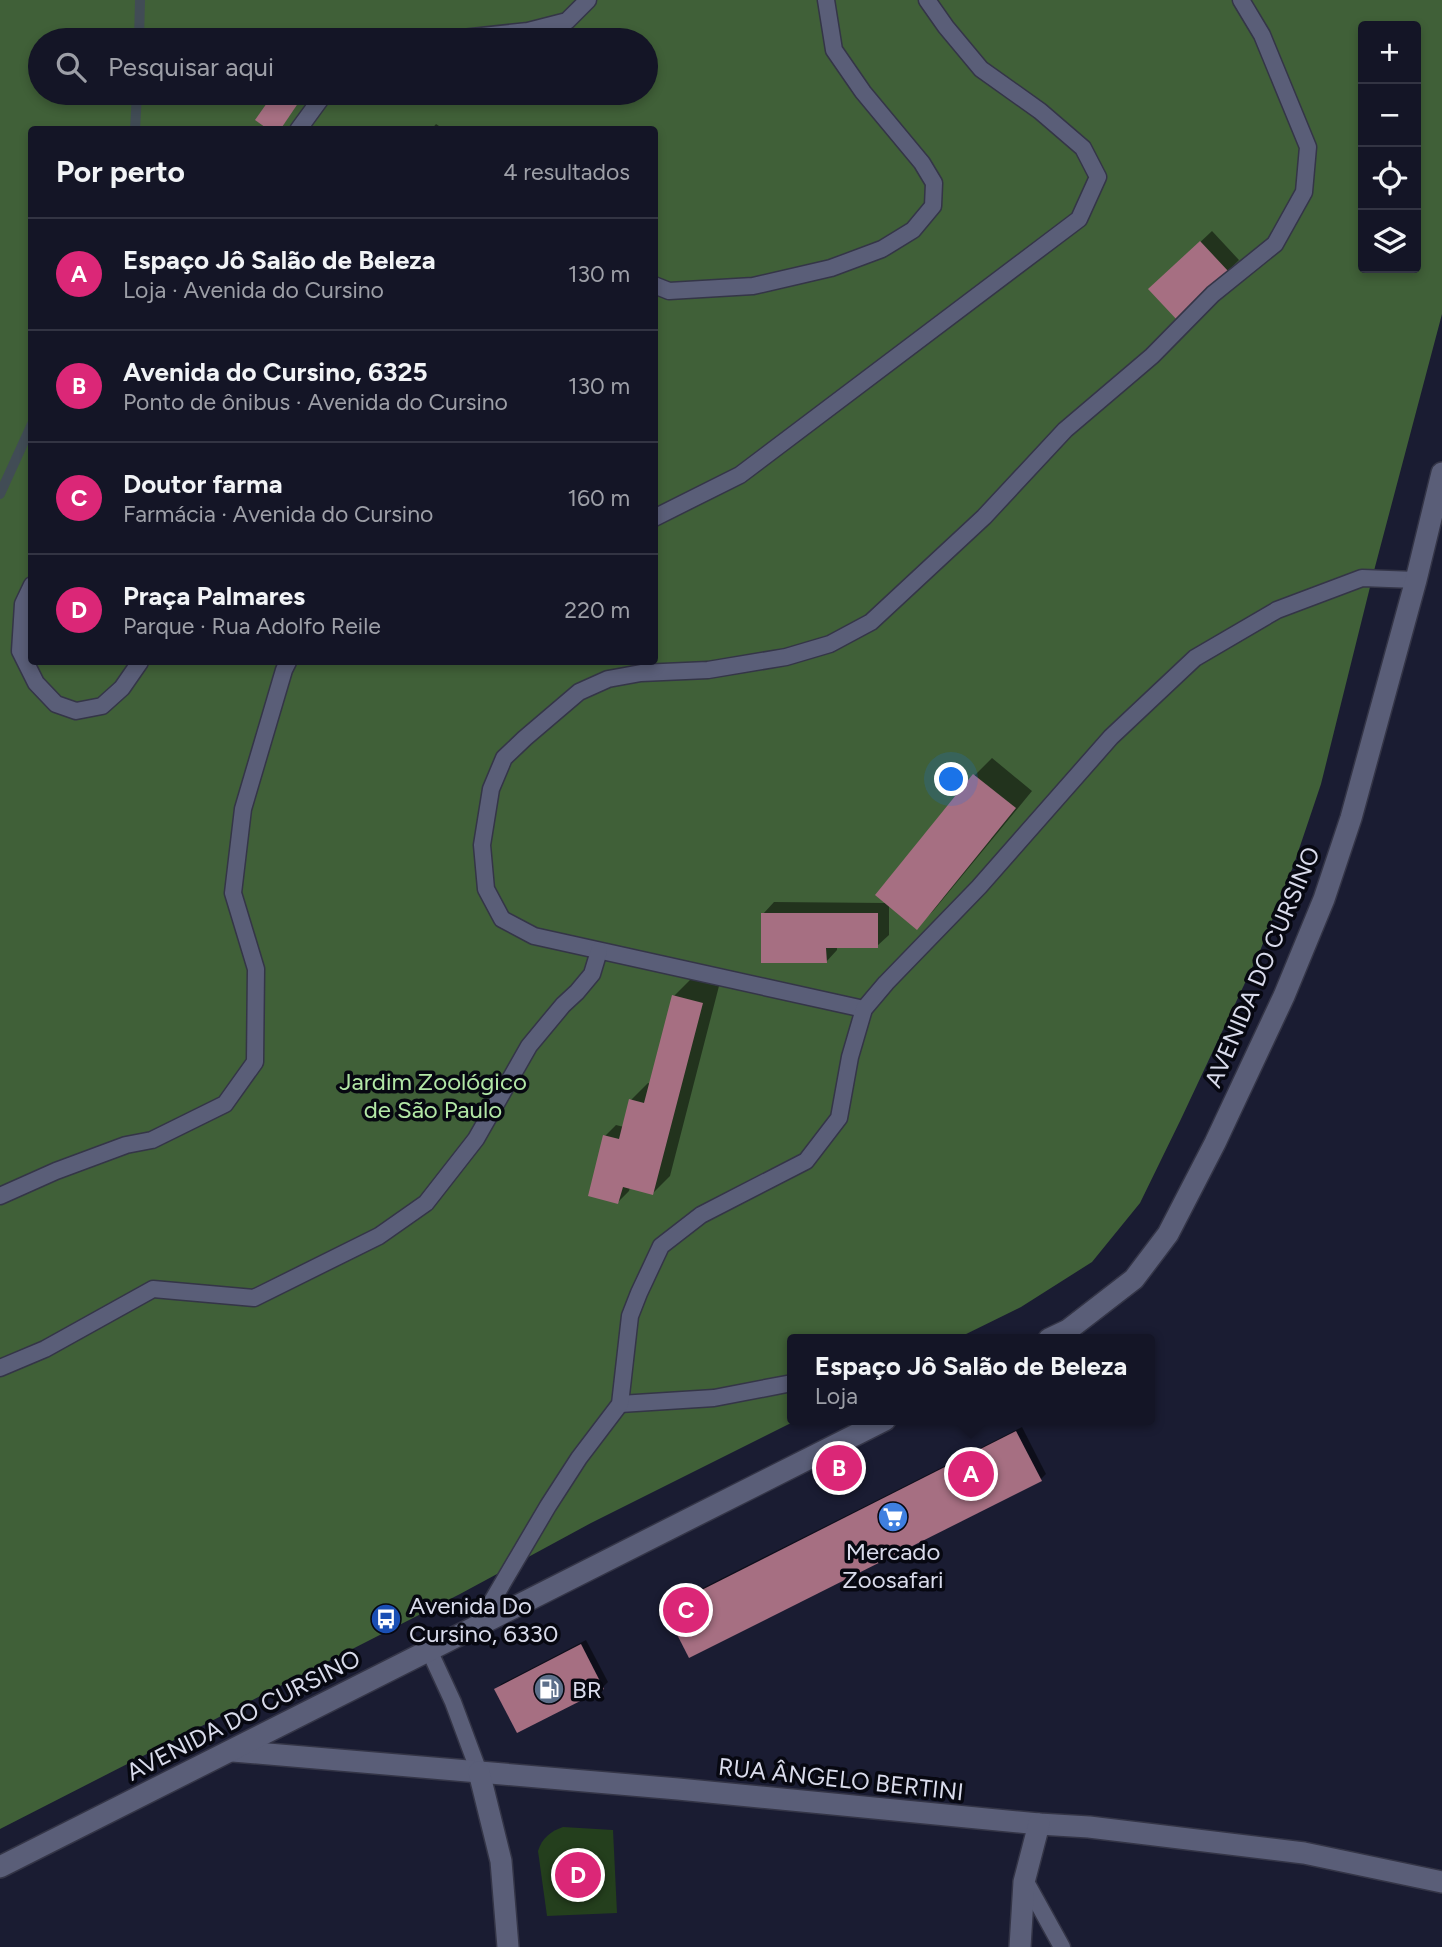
<!DOCTYPE html>
<html lang="pt">
<head>
<meta charset="utf-8">
<style>
  body { margin:0; font-family:Figtree,sans-serif; background:#1d1e2e; color:#f1f3f6 }
  .controls { position:absolute; right:21px; top:21px; display:grid; overflow:hidden; border-radius:7px; box-shadow:0 4px 10px #0003 }
  .controls button { width:63px; height:63px; display:grid; place-items:center; padding:0; border:0; border-bottom:2px solid #333443; background:#141526; color:#f1f3f6; font:35px sans-serif }
  .you { position:absolute; left:952px; top:780px; width:24px; height:24px; margin:-18px; border:5px solid #fff; border-radius:50%; background:#1a73e8; box-shadow:0 0 0 10px #1a73e833 }
  .badge { display:grid; place-items:center; width:46px; height:46px; border-radius:50%; background:#db2777; color:#fff; font-size:23px; font-weight:700 }
  .pin { position:absolute; translate:-50% -50%; border:4px solid #fff; box-shadow:0 2px 7px #0006 }
  .popup { position:absolute; left:787px; top:1334px; width:368px; height:91px; box-sizing:border-box; display:grid; place-content:center; border-radius:7px; background:#141526; filter:drop-shadow(0 2px 5px #0005); font-size:23px; white-space:nowrap; color:#9d9fa7 }
  .popup b { font-size:26px; color:#f1f3f6 }
  .popup::after { content:''; position:absolute; left:50%; top:100%; margin-left:-14px; border:14px solid transparent; border-top-color:#141526 }
  .list { margin:0; padding:0; list-style:none }
  h2 { display:flex; justify-content:space-between; align-items:center; height:91px; margin:0; padding:0 28px; font-size:30px }
  h2 small { font-size:23px; font-weight:400; color:#9d9fa7 }
  .list li { display:grid; grid-template-columns:46px 1fr auto; gap:21px; align-items:center; box-sizing:border-box; height:112px; padding:0 28px; border-top:2px solid #333443 }
  .list b { display:block; font-size:26px; white-space:nowrap }
  .list p { margin:0; font-size:23px; white-space:nowrap; color:#9d9fa7 }
  .list em { font-size:23px; font-style:normal; color:#9d9fa7 }
  .icon { flex:none; width:38px; height:38px; fill:none; stroke:currentColor; stroke-width:2; stroke-linecap:round; stroke-linejoin:round }
  .map { position:relative; flex:none; width:1442px; height:1947px; overflow:hidden }
  .search { position:absolute; background:#141526; box-shadow:0 4px 10px #0003; left:28px; top:28px; width:630px; height:77px; display:flex; align-items:center; gap:18px; box-sizing:border-box; padding:0 24px; border-radius:38px; color:#9d9fa7; font-size:26px }
  .panel { position:absolute; background:#141526; box-shadow:0 4px 10px #0003; left:28px; top:126px; width:630px; height:539px; border-radius:7px }
  .map>svg:first-child { display:block }
  .green { fill:#243f1d }
  .forest { fill:#406038; fill-rule:evenodd }
  .shadow { fill:#0007 }
  .lines { fill:none; stroke-linecap:round; stroke-linejoin:round }
  .stream { stroke:#414c55; stroke-width:10 }
  .building { fill:#a66f82 }
  .service-casing { stroke:#343547; stroke-width:19 }
  .minor-casing { stroke:#343547; stroke-width:24 }
  .secondary-casing { stroke:#343547; stroke-width:24 }
  .service { stroke:#5a5e78; stroke-width:16 }
  .minor { stroke:#5a5e78; stroke-width:21 }
  .secondary { stroke:#5a5e78; stroke-width:21 }
  .labels { text-anchor:middle; dominant-baseline:central; stroke-width:7; stroke-linejoin:round; paint-order:stroke }
  .street-label { font-size:24px; fill:#d9dbeb; stroke:#070811 }
  .park-label { font-size:24px; fill:#b2e7a6; stroke:#070811 }
  .poi-label { font-size:24px; fill:#d9dbeb; stroke:#070811; text-anchor:start }
</style>
</head>
<body>
<div class="map">
<svg width="1442" height="1947" viewBox="0 0 1442 1947">
  <rect width="100%" height="100%" fill="#1a1c32"/>
  <path class="green" d="M 563,1827 L 613,1830 L 617,1913 L 547,1916 L 538,1851 C 542,1838 551,1831 563,1827 Z"/>
  <path class="forest" d="M 0,0 L 1442,0 L 1442,314 L 1375,567 L 1321,784 L 1294,864 L 1260,951 L 1181,1119 L 1140,1203 L 1092,1262 L 1021,1307 L 956,1339 L 792,1339 L 792,1420 L 797,1420 L 591,1523 L 460,1594 L 0,1829 ZM 1363,26 L 1416,26 L 1416,268 L 1363,268 ZM 40,40 L 646,40 L 646,93 L 40,93 ZM 32,130 L 654,130 L 654,662 L 32,662 Z"/>
  <g class="shadow">
    <path d="M 436,124 L 445,130 L 431,130 Z"/>
    <path d="M 1212,231 L 1239,260 L 1228,271 L 1162,278 Z"/>
    <path d="M 992,758 L 1032,791 L 934,910 L 917,927 L 889,905 L 889,935 L 877,946 L 837,946 L 837,950 L 826,962 L 763,914 L 774,902 L 887,903 L 877,895 L 975,775 Z"/>
    <path d="M 691,979 L 719,986 L 670,1176 L 653,1193 L 630,1187 L 629,1191 L 618,1202 L 605,1136 L 616,1125 L 624,1127 L 631,1100 L 648,1083 L 651,1084 L 674,996 Z"/>
    <path d="M 1022,1427 L 1046,1474 L 1041,1479 L 666,1609 L 671,1604 Z"/>
    <path d="M 586,1640 L 608,1682 L 603,1687 L 518,1731 L 496,1689 L 501,1684 Z"/>
  </g>
  <g class="lines">
    <g class="stream">
      <path d="M 139,40 L 140,0"/>
      <path d="M 135,130 L 137,93"/>
      <path d="M 0,494 L 32,424"/>
    </g>
  </g>
  <g class="building">
    <path d="M 274,93 L 305,93 L 280,130 L 269,130 L 255,120 Z"/>
    <path d="M 1200,241 L 1229,272 L 1178,321 L 1148,289 Z"/>
    <path d="M 973,774 L 1016,808 L 917,930 L 875,895 Z"/>
    <path d="M 761,913 L 878,913 L 878,948 L 826,948 L 827,963 L 761,963 Z"/>
    <path d="M 672,995 L 703,1003 L 653,1195 L 623,1187 L 618,1204 L 588,1196 L 603,1135 L 619,1139 L 629,1099 L 644,1103 Z"/>
    <path d="M 1016,1431 L 1042,1481 L 689,1658 L 664,1609 Z"/>
    <path d="M 581,1644 L 604,1689 L 517,1733 L 494,1689 Z"/>
  </g>
  <g class="lines">
    <g class="service-casing">
      <g id="service">
        <path d="M 444,40 L 528,31 L 567,21 L 588,0"/>
        <path d="M 298,130 L 325,93"/>
        <path d="M 654,285 L 669,291 L 753,286 L 831,268 L 882,249 L 913,230 L 933,206 L 934,183 L 922,163 L 863,92 L 834,50 L 826,0"/>
        <path d="M 654,518 L 740,475 L 1079,219 L 1098,177 L 1083,148 L 1040,111 L 981,69 L 946,27 L 927,0"/>
        <path d="M 32,585 L 23,604 L 20,651 L 36,683 L 56,704 L 76,711 L 102,706 L 122,688 L 140,662"/>
        <path d="M 864,1009 L 534,936 L 502,919 L 486,889 L 482,845 L 491,789 L 504,758 L 525,738 L 579,692 L 608,679 L 641,673 L 708,670 L 786,657 L 830,644 L 871,622 L 984,517 L 1065,430 L 1152,356 L 1213,294 L 1275,244 L 1304,192 L 1308,147 L 1262,35 L 1241,0"/>
        <path d="M 0,1196 L 56,1171 L 126,1145 L 152,1140 L 225,1104 L 255,1062 L 256,969 L 233,893 L 243,809 L 284,670 L 288,662"/>
        <path d="M 0,1368 L 45,1349 L 153,1289 L 254,1298 L 379,1236 L 426,1203 L 476,1139 L 529,1046 L 563,1005 L 577,992 L 592,974 L 599,951"/>
        <path d="M 620,1404 L 714,1398 L 792,1383"/>
        <path d="M 478,1625 L 548,1506 L 579,1458 L 620,1404 L 630,1316 L 639,1293 L 661,1246 L 701,1215 L 806,1161 L 839,1118 L 850,1057 L 864,1009 L 886,983 L 979,887 L 1111,737 L 1195,658 L 1277,610 L 1362,578 L 1416,580"/>
        <path d="M 429,1650 L 453,1702 L 479,1772"/>
        <path d="M 1025,1880 L 1062,1947"/>
      </g>
    </g>
    <g class="minor-casing">
      <g id="minor">
        <path d="M 233,1751 L 678,1789 L 1039,1824 L 1089,1827 L 1304,1853 L 1442,1882"/>
        <path d="M 479,1772 L 501,1861 L 508,1947"/>
        <path d="M 1020,1947 L 1024,1882 L 1039,1824"/>
      </g>
    </g>
    <g class="secondary-casing">
      <g id="secondary">
        <path d="M 1049,1339 L 1068,1330 L 1134,1279 L 1168,1234 L 1215,1143 L 1284,996 L 1324,899 L 1351,818 L 1416,580 L 1442,473"/>
        <path d="M 0,1867 L 885,1420"/>
      </g>
    </g>
    <use href="#service" class="service"/>
    <use href="#minor" class="minor"/>
    <use href="#secondary" class="secondary"/>
  </g>
  <defs>
    <g id="supermarket-disc" transform="scale(1.575)"><circle r="9.5" fill="#3f7fe0" stroke="#070811"/><path d="M-6-5.5h2.5l.6 2H6L4.5 2H-2.5L-4.4-4H-6ZM-1.5 3.2a1.3 1.3 0 1 0 .1 0ZM3 3.2a1.3 1.3 0 1 0 .1 0Z" fill="#fff"/></g>
    <g id="bus-disc" transform="scale(1.575)"><circle r="9.5" fill="#1a4fb4" stroke="#070811"/><path d="M-5-6H5V4H4V6H2V4H-2V6H-4V4H-5ZM-3.5-4V0h7V-4ZM-3.5 1.2v1.5H-2V1.2ZM2 1.2v1.5H3.5V1.2Z" fill="#fff"/></g>
    <g id="fuel-disc" transform="scale(1.575)"><circle r="9.5" fill="#5c6f8a" stroke="#070811"/><path d="M-5.5-6h7V0h2V4h1.3V-2.5L3-4.5l.8-.8L6-3V5H2.5V1h-1V6h-7ZM-4.2-4.7v3.2H.2V-4.7Z" fill="#fff"/></g>
  </defs>
  <g fill-rule="evenodd">
    <use href="#supermarket-disc" x="893" y="1517"/>
    <use href="#bus-disc" x="386" y="1619"/>
    <use href="#fuel-disc" x="549" y="1689"/>
  </g>
  <g class="labels">
    <g class="street-label">
      <text transform="translate(1262 967) rotate(-67)">AVENIDA DO CURSINO</text>
      <text transform="translate(243 1715) rotate(-27)">AVENIDA DO CURSINO</text>
      <text transform="translate(841 1779) rotate(6)">RUA ÂNGELO BERTINI</text>
    </g>
    <g class="park-label">
      <text x="433" y="1081">Jardim Zoológico<tspan x="433" dy="28">de São Paulo</tspan></text>
    </g>
    <g class="poi-label">
      <text x="893" y="1551" text-anchor="middle">Mercado<tspan x="893" dy="28">Zoosafari</tspan></text>
      <text x="409" y="1605">Avenida Do<tspan x="409" dy="28">Cursino, 6330</tspan></text>
      <text x="572" y="1689">BR</text>
    </g>
  </g>
</svg>
<div class="controls">
<button>+</button>
<button>−</button>
<button><svg class="icon" aria-label="locate" viewBox="0 0 24 24"><circle cx="12" cy="12" r="6"/><path d="M12 2v4M12 18v4M2 12h4M18 12h4"/></svg></button>
<button><svg class="icon" aria-label="layers" viewBox="0 0 24 24"><path d="M12 4l9 5-9 5-9-5zM3 14l9 5 9-5"/></svg></button>
</div>
<div class="you"></div>
<div class="pin badge" style="left:971px;top:1474px">A</div>
<div class="popup"><b>Espaço Jô Salão de Beleza</b>Loja</div>
<div class="pin badge" style="left:839px;top:1468px">B</div>
<div class="pin badge" style="left:686px;top:1610px">C</div>
<div class="pin badge" style="left:578px;top:1875px">D</div>
<div class="search"><svg class="icon" aria-label="search" viewBox="0 0 24 24"><circle cx="10" cy="10" r="6"/><path d="M15 15l6 6"/></svg>Pesquisar aqui</div>
<section class="panel">
<h2>Por perto<small>4 resultados</small></h2>
<ul class="list">
<li><span class="badge">A</span><div><b>Espaço Jô Salão de Beleza</b><p>Loja · Avenida do Cursino</p></div><em>130 m</em></li>
<li><span class="badge">B</span><div><b>Avenida do Cursino, 6325</b><p>Ponto de ônibus · Avenida do Cursino</p></div><em>130 m</em></li>
<li><span class="badge">C</span><div><b>Doutor farma</b><p>Farmácia · Avenida do Cursino</p></div><em>160 m</em></li>
<li><span class="badge">D</span><div><b>Praça Palmares</b><p>Parque · Rua Adolfo Reile</p></div><em>220 m</em></li>
</ul>
</section>
</div>
</body>
</html>
